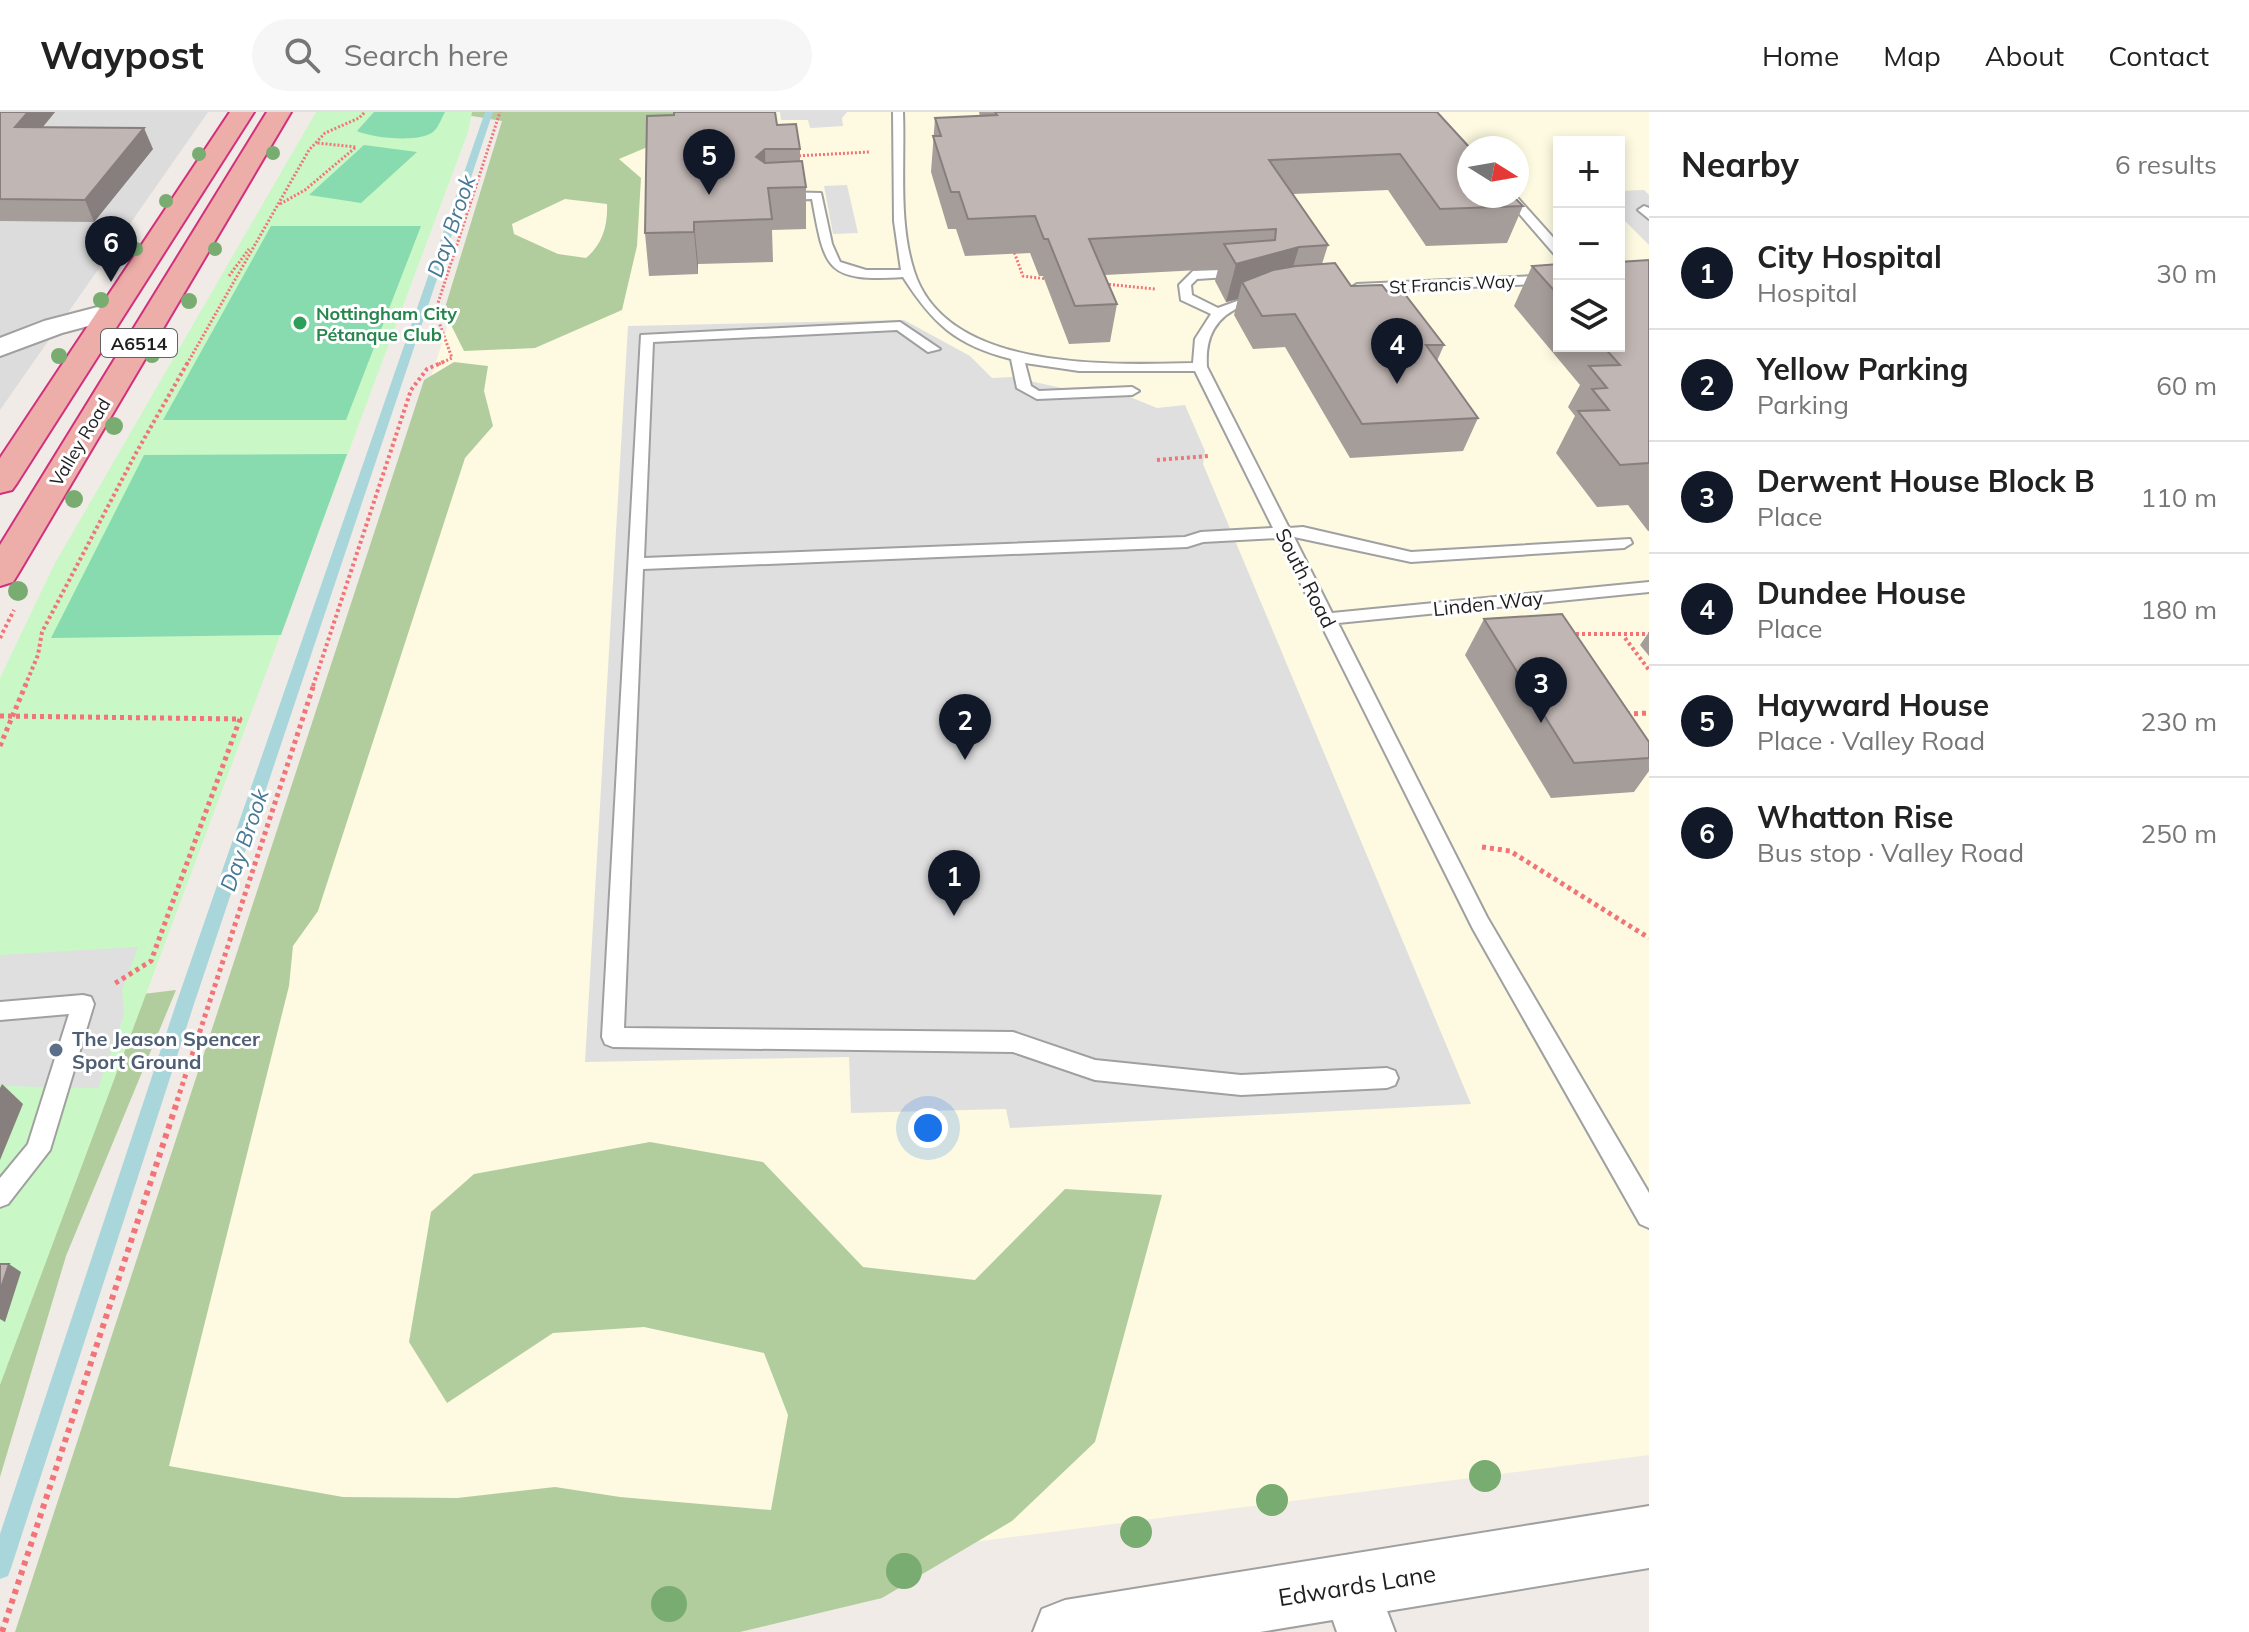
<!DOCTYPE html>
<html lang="en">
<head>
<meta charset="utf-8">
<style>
  body { margin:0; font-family:Mulish,sans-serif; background:#f6f6f6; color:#222 }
  .controls { position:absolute; right:24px; top:24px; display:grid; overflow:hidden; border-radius:0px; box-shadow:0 4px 12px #0003 }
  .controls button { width:72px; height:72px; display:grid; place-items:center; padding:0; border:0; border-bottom:2px solid #e0e0e0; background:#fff; color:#222; font:40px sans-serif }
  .compass { position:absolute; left:1457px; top:24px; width:72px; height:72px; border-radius:50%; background:#fff; box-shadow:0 4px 12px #0003; rotate:101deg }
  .you { position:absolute; left:928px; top:1016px; width:28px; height:28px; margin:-20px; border:6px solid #fff; border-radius:50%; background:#1a73e8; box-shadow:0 0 0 12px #1a73e833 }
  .badge { display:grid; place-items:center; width:52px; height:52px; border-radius:50%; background:#111827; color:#fff; font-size:26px; font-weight:700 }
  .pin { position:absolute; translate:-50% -66px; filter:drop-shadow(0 2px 4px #0008) }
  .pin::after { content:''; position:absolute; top:42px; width:28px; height:24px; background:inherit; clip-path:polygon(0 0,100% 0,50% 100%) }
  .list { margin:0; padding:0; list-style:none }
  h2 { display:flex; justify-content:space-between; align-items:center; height:104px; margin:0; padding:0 32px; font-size:34px }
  h2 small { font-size:26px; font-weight:400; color:#767676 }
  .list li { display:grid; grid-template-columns:52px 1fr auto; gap:24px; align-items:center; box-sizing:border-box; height:112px; padding:0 32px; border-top:2px solid #e0e0e0 }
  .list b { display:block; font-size:30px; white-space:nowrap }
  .list p { margin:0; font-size:26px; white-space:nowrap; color:#767676 }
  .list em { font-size:26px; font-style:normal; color:#767676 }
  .icon { flex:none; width:44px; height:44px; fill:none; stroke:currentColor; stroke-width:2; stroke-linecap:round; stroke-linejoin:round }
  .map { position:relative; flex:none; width:1649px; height:1520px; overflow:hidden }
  header { display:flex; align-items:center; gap:48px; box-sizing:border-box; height:112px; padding:0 40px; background:#fff; border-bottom:2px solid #e0e0e0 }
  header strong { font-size:38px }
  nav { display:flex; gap:44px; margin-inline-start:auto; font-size:28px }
  .search { width:560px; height:72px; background:#f6f6f6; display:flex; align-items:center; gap:20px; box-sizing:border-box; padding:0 28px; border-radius:44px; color:#767676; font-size:30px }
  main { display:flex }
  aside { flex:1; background:#fff }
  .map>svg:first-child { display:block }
  .residential { fill:#dddcdc }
  .education { fill:#fdfae1; fill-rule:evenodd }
  .forest { fill:#b2cd9d; fill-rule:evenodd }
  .park { fill:#c9f7c6 }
  .pitch { fill:#88daaf }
  .parking { fill:#dfdfdf }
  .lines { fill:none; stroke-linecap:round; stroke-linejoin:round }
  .stream { fill:#a9d6db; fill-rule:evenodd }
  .service-casing { stroke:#a0a0a0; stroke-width:4 }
  .minor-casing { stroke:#a0a0a0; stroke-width:4 }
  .tertiary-casing { stroke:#a0a0a0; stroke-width:4 }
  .trunk-casing { stroke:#d22f7d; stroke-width:4 }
  .path-far3 { stroke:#f37478; stroke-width:3; stroke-dasharray:2 2; stroke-linecap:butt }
  .path-far2 { stroke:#f37478; stroke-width:4; stroke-dasharray:3 3; stroke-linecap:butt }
  .path-far1 { stroke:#f37478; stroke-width:5; stroke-dasharray:4 4; stroke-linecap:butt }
  .path { stroke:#f37478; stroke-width:6; stroke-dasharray:5 5; stroke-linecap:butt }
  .service { fill:#fff; fill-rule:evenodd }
  .minor { fill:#fff; fill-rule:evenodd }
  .tertiary { fill:#fff; fill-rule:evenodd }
  .trunk { fill:#edada8; fill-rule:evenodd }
  .tree { fill:#79ac71 }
  .wall { fill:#a59d9a }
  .shaded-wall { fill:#867f7d }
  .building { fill:#c0b6b3; stroke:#867f7d; stroke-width:2 }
  .leisure-dot { fill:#2e9e5b; stroke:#fff; stroke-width:3 }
  .service-dot { fill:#5c6f8a; stroke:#fff; stroke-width:3 }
  .labels { text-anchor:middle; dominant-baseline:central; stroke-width:6; stroke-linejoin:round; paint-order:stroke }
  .far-street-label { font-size:18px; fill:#1f1f1f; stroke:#fff }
  .far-leisure-label { font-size:18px; font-weight:bold; fill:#27864d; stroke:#fff; text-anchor:start }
  .shield { fill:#fff; stroke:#626262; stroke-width:2 }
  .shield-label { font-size:18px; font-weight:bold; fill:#1f1f1f }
  .street-label { font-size:20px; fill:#1f1f1f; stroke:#fff }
  .service-label { font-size:20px; font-weight:bold; fill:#4e5e75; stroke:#fff; text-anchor:start }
  .water-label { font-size:22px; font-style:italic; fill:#477894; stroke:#fff }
  .near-street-label { font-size:24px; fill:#1f1f1f; stroke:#fff }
</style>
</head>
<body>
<header>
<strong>Waypost</strong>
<div class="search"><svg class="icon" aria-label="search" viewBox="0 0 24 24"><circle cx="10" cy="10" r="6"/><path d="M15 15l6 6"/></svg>Search here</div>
<nav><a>Home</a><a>Map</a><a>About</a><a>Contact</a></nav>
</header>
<main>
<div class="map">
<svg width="1649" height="1520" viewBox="0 0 1649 1520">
  <rect width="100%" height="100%" fill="#f0ebe6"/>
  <path class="residential" d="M 0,0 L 208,0 L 0,298 Z"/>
  <path class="education" d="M 516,0 L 1649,0 L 1649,1343 L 275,1520 L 29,1520 ZM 1559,30 L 1619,30 L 1619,234 L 1559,234 ZM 1469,36 L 1517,36 L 1517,84 L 1469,84 Z"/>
  <g class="forest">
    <path d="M 448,0 L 682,0 L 657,31 L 619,47 L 641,66 L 637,134 L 622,198 L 535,236 L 464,239 L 444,199 L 502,9 ZM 565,87 L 607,92 C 608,114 602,133 586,146 L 558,142 L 514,122 L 512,112 Z"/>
    <path d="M 454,250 L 488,254 L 484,279 L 493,314 L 465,346 L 318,799 L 293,834 L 289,874 L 169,1354 L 343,1385 L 457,1386 L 555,1375 L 620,1385 L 771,1398 L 788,1303 L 764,1241 L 644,1215 L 553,1221 L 447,1291 L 409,1230 L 431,1100 L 474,1062 L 650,1030 L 763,1050 L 863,1155 L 975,1168 L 1065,1077 L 1162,1083 L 1095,1330 L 1012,1409 L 882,1486 L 740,1520 L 15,1520 L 424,268 Z"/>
    <path d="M 176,878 L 66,1144 L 0,1365 L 0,1132 L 143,882 Z"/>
  </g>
  <path class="park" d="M 316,0 L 472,0 L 468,20 L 0,1273 L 0,566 L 54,453 Z"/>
  <g class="pitch">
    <path d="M 374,0 L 445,0 C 442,5 439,14 435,18 C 423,32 372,26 357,19 Z"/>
    <path d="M 364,33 L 417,40 L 361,91 L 309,83 Z"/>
    <path d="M 271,114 L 421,114 L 346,308 L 163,308 Z"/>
    <path d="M 347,342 L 281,523 L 51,526 L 144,343 Z"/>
  </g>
  <g class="parking">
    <path d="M 780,0 L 847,0 L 842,6 L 843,14 L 810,16 L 808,8 L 781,8 Z"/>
    <path d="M 847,73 L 858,121 L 833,122 L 824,74 Z"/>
    <path d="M 1644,78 L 1649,83 L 1649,133 L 1619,103 L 1619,79 Z"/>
    <path d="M 904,208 L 970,244 L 992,266 L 1012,265 L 1062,276 L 1103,274 L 1157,296 L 1185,293 L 1205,339 L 1203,352 L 1471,992 L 1010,1016 L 1006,997 L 851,1001 L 849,945 L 585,950 L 628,214 Z"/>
    <path d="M 138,835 L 122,878 L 124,903 L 98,976 L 0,974 L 0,843 Z"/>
  </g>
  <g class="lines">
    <path class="stream" d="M 485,0 L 493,0 L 194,892 L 11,1456 L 8,1464 L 0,1467 L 0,1422 L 176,892 Z"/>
    <g class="service-casing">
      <g id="service">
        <path d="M 893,0 L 903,0 C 905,51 898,110 914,159 C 946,260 1109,253 1193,251 L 1195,227 L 1211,202 L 1181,188 L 1179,173 L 1193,159 L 1248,157 L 1250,160 L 1244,164 L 1197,167 L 1191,173 L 1192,183 L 1218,196 L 1262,180 L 1268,184 C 1262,189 1253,190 1244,193 C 1215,205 1205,225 1207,255 L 1289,416 L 1303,415 L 1411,440 L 1630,427 L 1632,431 L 1624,436 L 1411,450 L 1294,425 L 1332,501 L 1649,470 L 1649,480 L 1338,511 L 1487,805 L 1649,1081 L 1649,1116 L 1640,1112 L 1473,817 L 1278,426 L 1203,430 L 1187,435 L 643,457 L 624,916 L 1013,920 L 1095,948 L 1241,963 L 1387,956 L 1395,959 L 1398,966 L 1395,973 L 1387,976 L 1241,983 L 1095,968 L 1013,940 L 613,935 L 605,932 L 602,925 L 641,223 L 900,210 L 940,237 L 928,240 L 897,218 L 653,230 L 644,446 L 1185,425 L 1201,420 L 1273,416 L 1195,259 L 1079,259 L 1025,251 L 1031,274 L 1039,279 L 1132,275 L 1139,279 L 1132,283 L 1037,287 L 1017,276 L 1011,247 C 956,233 933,212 903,165 C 825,170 825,157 812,87 L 779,88 L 773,84 L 779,80 L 821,81 L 832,132 L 840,150 L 866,158 L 901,158 L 894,109 Z"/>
        <path d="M 1504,84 L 1516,84 L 1559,132 L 1559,144 L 1555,143 Z"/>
        <path d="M 1644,94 L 1649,96 L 1649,107 L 1638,98 Z"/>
        <path d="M 1559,163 L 1559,171 L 1357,180 L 1351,176 L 1357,172 Z"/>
        <path d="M 83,883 L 91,885 L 94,892 L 50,1038 L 8,1092 L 0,1095 L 0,1066 L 28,1032 L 69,902 L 0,908 L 0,890 Z"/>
      </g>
    </g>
    <g class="minor-casing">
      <g id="minor">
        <path d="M 113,191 L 122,193 L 126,199 L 122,205 L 62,221 L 0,244 L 0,226 L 44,209 Z"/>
        <path d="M 1350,1445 L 1370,1454 L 1395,1520 L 1337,1520 L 1321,1474 L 1330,1454 Z"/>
      </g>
    </g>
    <g class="tertiary-casing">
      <path id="tertiary" d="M 1649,1394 L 1649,1456 L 1260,1520 L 1033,1520 L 1042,1497 L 1065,1488 Z"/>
    </g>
    <g class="trunk-casing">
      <g id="trunk">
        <path d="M 230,0 L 254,0 L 17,371 L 12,378 L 0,381 L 0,346 Z"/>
        <path d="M 267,0 L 291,0 L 18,462 L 13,470 L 0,474 L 0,433 Z"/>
      </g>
    </g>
    <g class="path-far3">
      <path d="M 795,44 L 869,40"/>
      <path d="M 280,92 L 305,78 L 356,35 L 317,31"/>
      <path d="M 1013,137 L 1023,164 L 1047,167"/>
      <path d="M 229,164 L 249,137"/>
      <path d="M 1105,172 L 1155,177"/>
      <path d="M 187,252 L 309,38 L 325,21 L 359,6 L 365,0"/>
      <path d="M 439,252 L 452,246 L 439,210 L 438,191 L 500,0"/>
    </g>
    <g class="path-far2">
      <path d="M 1157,348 L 1208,344"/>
      <path d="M 1570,522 L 1649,522"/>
      <path d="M 0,526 L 14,498"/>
      <path d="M 1625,526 L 1649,558"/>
      <path d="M 25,574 L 38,543 L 42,520 L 136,341 L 188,250"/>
      <path d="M 313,574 L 411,278 L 427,257 L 443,250"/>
    </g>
    <g class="path-far1">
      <path d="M 1626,602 L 1649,601"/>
      <path d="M 0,604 L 240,607 L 151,849 L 114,872"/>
      <path d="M 0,634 L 26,572"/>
      <path d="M 1482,735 L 1510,739 L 1649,826"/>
      <path d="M 177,989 L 314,572"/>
    </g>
    <path class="path" d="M 2,1520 L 178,987"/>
    <use href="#service" class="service"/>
    <use href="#minor" class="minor"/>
    <use href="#tertiary" class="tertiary"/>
    <use href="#trunk" class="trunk"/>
  </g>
  <g class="tree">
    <circle cx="273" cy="41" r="7"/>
    <circle cx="199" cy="42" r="7"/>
    <circle cx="166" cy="89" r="7"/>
    <circle cx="136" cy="137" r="7"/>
    <circle cx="215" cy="137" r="7"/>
    <circle cx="101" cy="188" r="8"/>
    <circle cx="189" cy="189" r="8"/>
    <circle cx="152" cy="243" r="8"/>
    <circle cx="59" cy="244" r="8"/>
    <circle cx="114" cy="314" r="9"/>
    <circle cx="74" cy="387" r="9"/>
    <circle cx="18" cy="479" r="10"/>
    <circle cx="1485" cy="1364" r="16"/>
    <circle cx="1272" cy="1388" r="16"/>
    <circle cx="1136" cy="1420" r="16"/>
    <circle cx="904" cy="1459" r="18"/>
    <circle cx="669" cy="1492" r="18"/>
  </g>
  <g class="wall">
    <path d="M 0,0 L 55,0 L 43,15 L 153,37 L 94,110 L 0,109 Z"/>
    <path d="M 979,0 L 1437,0 L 1523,94 L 1507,131 L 1426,134 L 1388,78 L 1293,82 L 1328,133 L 1322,152 L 1351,174 L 1389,182 L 1444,233 L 1437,249 L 1478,306 L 1463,339 L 1350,346 L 1285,235 L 1253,237 L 1234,203 L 1238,187 L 1226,190 L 1215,169 L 1218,157 L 1105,163 L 1117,192 L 1110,230 L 1069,232 L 1043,164 L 1039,164 L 1030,141 L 965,144 L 956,117 L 948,117 L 931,60 L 935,6 L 980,4 Z"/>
    <path d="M 777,13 L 800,37 L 800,49 L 806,75 L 806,117 L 772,118 L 773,150 L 698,152 L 698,162 L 649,164 L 645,121 Z"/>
    <path d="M 1649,148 L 1649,419 L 1648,419 L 1628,393 L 1597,395 L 1556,341 L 1575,304 L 1568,295 L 1580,273 L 1514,194 L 1532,154 L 1559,152 L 1559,234 L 1619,234 Z"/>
    <path d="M 1484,507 L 1649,630 L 1649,659 L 1634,680 L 1551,686 L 1465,543 Z"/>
    <path d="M 1649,520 L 1649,544 L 1640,533 Z"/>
  </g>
  <g class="shaded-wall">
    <path d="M 28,0 L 55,0 L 25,36 L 15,15 Z"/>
    <path d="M 144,16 L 153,37 L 94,110 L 85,88 Z"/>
    <path d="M 765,37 L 766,78 L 756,45 Z"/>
    <path d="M 694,110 L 698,152 L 698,162 L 694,120 Z"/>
    <path d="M 1299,135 L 1288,172 L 1242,170 L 1238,187 L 1226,190 L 1236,152 Z"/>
    <path d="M 2,972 L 23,992 L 0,1048 L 0,976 Z"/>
    <path d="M 9,1152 L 21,1160 L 5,1210 L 0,1207 L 0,1179 Z"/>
  </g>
  <g class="building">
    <path d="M 0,0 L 28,0 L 15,15 L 144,16 L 85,88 L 0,87 Z"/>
    <path d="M 674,0 L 775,0 L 777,13 L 796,12 L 800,37 L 765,37 L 756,45 L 765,51 L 802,49 L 806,75 L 768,76 L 772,107 L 694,110 L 694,120 L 645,121 L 647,4 L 674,3 Z"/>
    <path d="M 995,0 L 1437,0 L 1470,36 L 1469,84 L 1513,84 L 1523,94 L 1440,97 L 1400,42 L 1269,48 L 1328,133 L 1299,135 L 1236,152 L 1224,132 L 1275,128 L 1276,117 L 1089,127 L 1117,192 L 1075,194 L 1048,127 L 1044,127 L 1035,104 L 968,107 L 959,80 L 951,80 L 933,24 L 941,24 L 935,6 L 997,3 Z"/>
    <path d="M 1649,148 L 1649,351 L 1620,353 L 1578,299 L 1609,298 L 1592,277 L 1607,276 L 1589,254 L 1620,253 L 1603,234 L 1619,234 L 1619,150 Z"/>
    <path d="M 1335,151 L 1351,174 L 1382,173 L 1389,182 L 1404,181 L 1444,233 L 1426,233 L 1478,306 L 1362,312 L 1295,202 L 1262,204 L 1242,170 L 1273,158 L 1296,154 Z"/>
    <path d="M 1559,152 L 1559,184 L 1532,154 Z"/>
    <path d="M 1562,502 L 1649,630 L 1649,646 L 1574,651 L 1484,507 Z"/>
    <path d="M 0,1152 L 9,1152 L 0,1179 Z"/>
  </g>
  <circle class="leisure-dot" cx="300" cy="211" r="8"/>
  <circle class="service-dot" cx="56" cy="938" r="8"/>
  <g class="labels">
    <g class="far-street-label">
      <text transform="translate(1452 172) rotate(-3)">St Francis Way</text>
      <text transform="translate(80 330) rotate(-59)">Valley Road</text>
    </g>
    <g class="far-leisure-label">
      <text x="316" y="201">Nottingham City<tspan x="316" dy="21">Pétanque Club</tspan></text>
    </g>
    <rect class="shield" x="101" y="217" width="76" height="28" rx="6"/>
    <g class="shield-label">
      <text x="139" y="231">A6514</text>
    </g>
    <g class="street-label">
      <text transform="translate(1306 466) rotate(63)">South Road</text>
      <text transform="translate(1488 491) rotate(-6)">Linden Way</text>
    </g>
    <g class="service-label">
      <text x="72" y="926">The Jeason Spencer<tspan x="72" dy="23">Sport Ground</tspan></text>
    </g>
    <g class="water-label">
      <text transform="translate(451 114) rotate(-71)">Day Brook</text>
      <text transform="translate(244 728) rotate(-71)">Day Brook</text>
    </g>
    <g class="near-street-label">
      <text transform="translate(1357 1473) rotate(-9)">Edwards Lane</text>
    </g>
  </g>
</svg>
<div class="controls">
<button>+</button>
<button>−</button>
<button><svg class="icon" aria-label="layers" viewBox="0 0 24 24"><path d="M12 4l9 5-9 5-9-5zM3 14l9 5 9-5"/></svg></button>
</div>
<svg class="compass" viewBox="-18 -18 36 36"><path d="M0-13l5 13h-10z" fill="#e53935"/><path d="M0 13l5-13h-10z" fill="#767676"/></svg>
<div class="you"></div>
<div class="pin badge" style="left:954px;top:804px">1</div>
<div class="pin badge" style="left:965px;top:648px">2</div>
<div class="pin badge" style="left:1541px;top:611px">3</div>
<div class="pin badge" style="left:1397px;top:272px">4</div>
<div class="pin badge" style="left:709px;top:83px">5</div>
<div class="pin badge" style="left:111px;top:170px">6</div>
</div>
<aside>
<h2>Nearby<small>6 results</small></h2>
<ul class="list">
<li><span class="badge">1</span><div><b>City Hospital</b><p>Hospital</p></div><em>30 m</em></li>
<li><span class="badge">2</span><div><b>Yellow Parking</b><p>Parking</p></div><em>60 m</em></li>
<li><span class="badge">3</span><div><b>Derwent House Block B</b><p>Place</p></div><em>110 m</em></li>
<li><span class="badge">4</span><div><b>Dundee House</b><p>Place</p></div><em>180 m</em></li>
<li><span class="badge">5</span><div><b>Hayward House</b><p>Place · Valley Road</p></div><em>230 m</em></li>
<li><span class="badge">6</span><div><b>Whatton Rise</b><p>Bus stop · Valley Road</p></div><em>250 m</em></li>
</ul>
</aside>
</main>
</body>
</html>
